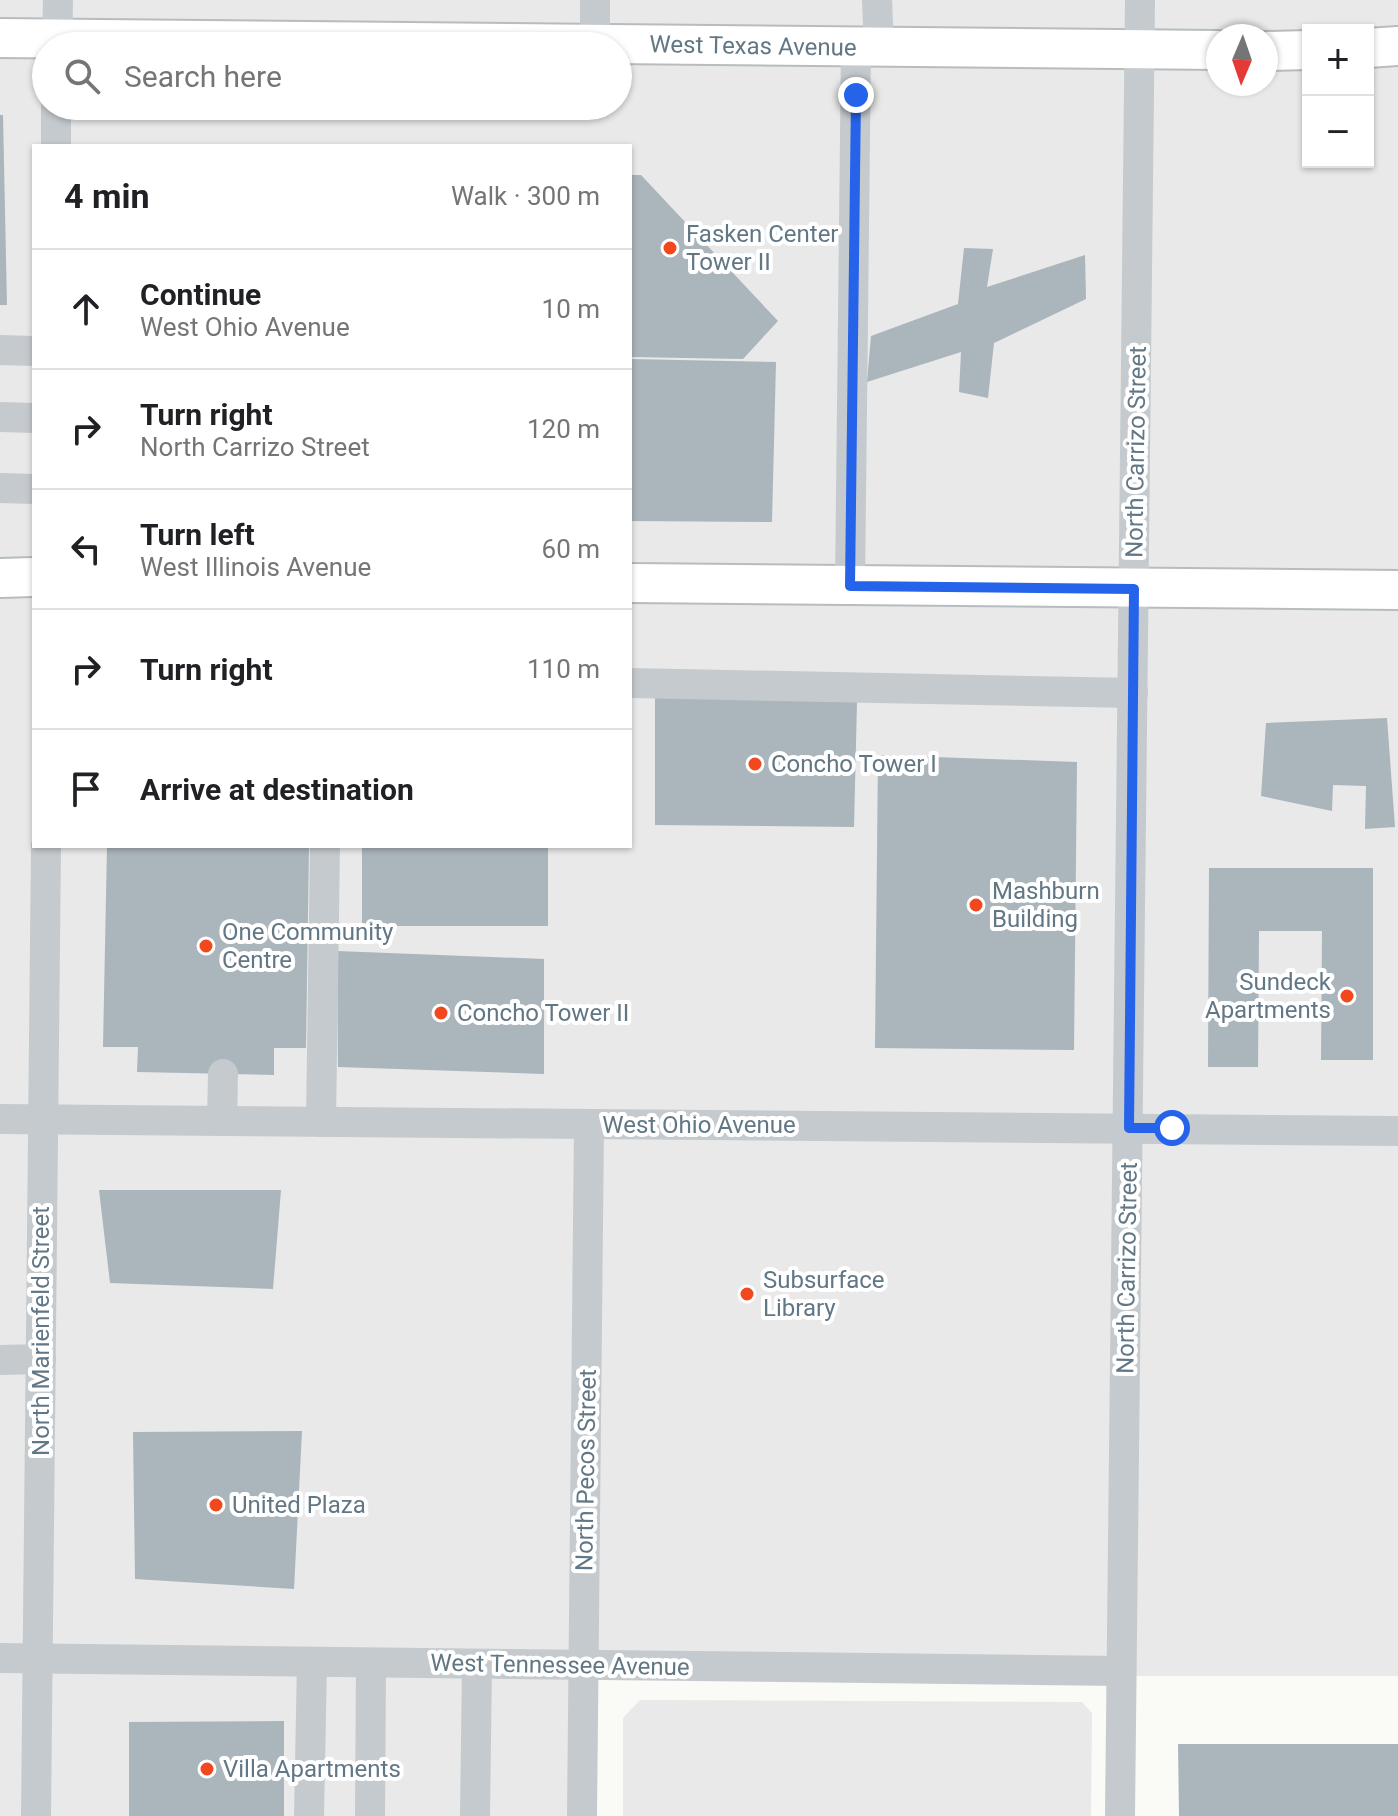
<!DOCTYPE html>
<html lang="en">
<head>
<meta charset="utf-8">
<style>
  body { margin:0; font-family:Roboto,sans-serif; background:#f2f2f2; color:#202124 }
  .controls { position:absolute; right:24px; top:24px; display:grid; overflow:hidden; border-radius:0px; box-shadow:0 2px 6px #0004 }
  .controls button { width:72px; height:72px; display:grid; place-items:center; padding:0; border:0; border-bottom:2px solid #e0e0e0; background:#fff; color:#202124; font:40px sans-serif }
  .compass { position:absolute; left:1206px; top:24px; width:72px; height:72px; border-radius:50%; background:#fff; box-shadow:0 2px 6px #0004; rotate:182deg }
  .stop { position:absolute; width:24px; height:24px; margin:-18px; border:6px solid #2563eb; border-radius:50%; background:#fff }
  .stop.end { background:#2563eb; border-color:#fff; box-shadow:0 2px 8px #0008 }
  .list { margin:0; padding:0; list-style:none }
  h2 { display:flex; justify-content:space-between; align-items:center; height:104px; margin:0; padding:0 32px; font-size:34px }
  h2 small { font-size:26px; font-weight:400; color:#757577 }
  .list li { display:grid; grid-template-columns:52px 1fr auto; gap:24px; align-items:center; box-sizing:border-box; height:120px; padding:0 32px; border-top:2px solid #e0e0e0 }
  .list b { display:block; font-size:30px; white-space:nowrap }
  .list p { margin:0; font-size:26px; white-space:nowrap; color:#757577 }
  .list em { font-size:26px; font-style:normal; color:#757577 }
  .icon { flex:none; width:44px; height:44px; fill:none; stroke:currentColor; stroke-width:2; stroke-linecap:round; stroke-linejoin:round }
  .map { position:relative; flex:none; width:1398px; height:1816px; overflow:hidden }
  .search { position:absolute; background:#fff; box-shadow:0 2px 6px #0004; left:32px; top:32px; width:600px; height:88px; display:flex; align-items:center; gap:20px; box-sizing:border-box; padding:0 28px; border-radius:44px; color:#757577; font-size:30px }
  .panel { position:absolute; background:#fff; box-shadow:0 2px 6px #0004; left:32px; top:144px; width:600px; height:704px; border-radius:0px }
  .map>svg:first-child { display:block }
  .built { fill:#e8e9e8; fill-rule:evenodd }
  .building { fill:#abb5bc }
  .lines { fill:none; stroke-linecap:round; stroke-linejoin:round }
  .major-casing { stroke:#b6bcc0; stroke-width:42 }
  .minor { stroke:#c5cace; stroke-width:30 }
  .major { stroke:#fff; stroke-width:38 }
  .route { stroke:#2563eb; stroke-width:10 }
  .poi-dot { fill:#f3481e; stroke:#fff; stroke-width:3 }
  .labels { text-anchor:middle; dominant-baseline:central; stroke-width:8; stroke-linejoin:round; paint-order:stroke }
  .street-label { font-size:24px; fill:#627785; stroke:#fff }
  .poi-label { font-size:24px; fill:#627785; stroke:#fff; text-anchor:start }
</style>
</head>
<body>
<div class="map">
<svg width="1398" height="1816" viewBox="0 0 1398 1816">
  <rect width="100%" height="100%" fill="#fafaf7"/>
  <g class="built">
    <path d="M 0,0 L 1398,0 L 1398,1676 L 1123,1676 L 583,1670 L 581,1816 L 0,1816 ZM 1308,30 L 1368,30 L 1368,162 L 1308,162 ZM 1218,36 L 1266,36 L 1266,84 L 1218,84 ZM 46,46 L 618,46 L 618,106 L 46,106 ZM 34,146 L 630,146 L 630,846 L 34,846 Z"/>
    <path d="M 640,1700 L 1082,1702 L 1092,1713 L 1091,1816 L 623,1816 L 623,1718 Z"/>
  </g>
  <g class="building">
    <path d="M 0,115 L 3,115 L 7,305 L 0,305 Z"/>
    <path d="M 630,175 L 641,175 L 778,321 L 743,359 L 630,357 Z"/>
    <path d="M 964,248 L 993,249 L 987,287 L 1085,255 L 1086,299 L 994,343 L 988,398 L 959,392 L 961,352 L 867,382 L 871,336 L 958,304 Z"/>
    <path d="M 630,359 L 776,362 L 772,522 L 630,521 Z"/>
    <path d="M 655,695 L 857,702 L 854,827 L 655,825 Z"/>
    <path d="M 1387,718 L 1395,827 L 1365,829 L 1366,786 L 1333,785 L 1332,811 L 1261,796 L 1266,723 Z"/>
    <path d="M 878,755 L 1077,762 L 1074,1050 L 875,1048 Z"/>
    <path d="M 107,846 L 309,846 L 306,1048 L 274,1048 L 274,1075 L 137,1072 L 138,1047 L 103,1047 Z"/>
    <rect x="362" y="846" width="186" height="80"/>
    <path d="M 1209,868 L 1373,868 L 1373,1060 L 1321,1060 L 1322,931 L 1259,931 L 1258,1067 L 1208,1067 Z"/>
    <path d="M 337,951 L 544,959 L 544,1074 L 338,1067 Z"/>
    <path d="M 99,1190 L 281,1190 L 273,1289 L 110,1283 Z"/>
    <path d="M 302,1431 L 294,1589 L 135,1579 L 133,1432 Z"/>
    <path d="M 284,1721 L 284,1816 L 129,1816 L 129,1722 Z"/>
    <path d="M 1178,1744 L 1398,1744 L 1398,1816 L 1179,1816 Z"/>
  </g>
  <g class="lines">
    <g class="major-casing">
      <g id="major">
        <path d="M 0,38 L 1218,50"/>
        <path d="M 1368,48 L 1398,46"/>
        <path d="M 1266,51 L 1308,50"/>
        <path d="M 0,578 L 34,577"/>
        <path d="M 630,583 L 1398,590"/>
      </g>
    </g>
    <g class="minor">
      <path d="M 877,0 L 879,47"/>
      <path d="M 595,44 L 595,0"/>
      <path d="M 57,46 L 58,0"/>
      <path d="M 56,146 L 56,106"/>
      <path d="M 0,350 L 34,351"/>
      <path d="M 0,417 L 34,418"/>
      <path d="M 0,488 L 34,489"/>
      <path d="M 850,586 L 856,47"/>
      <path d="M 630,683 L 1133,693"/>
      <path d="M 0,1119 L 1398,1131"/>
      <path d="M 222,1121 L 223,1074"/>
      <path d="M 321,1122 L 325,846"/>
      <path d="M 0,1360 L 41,1359"/>
      <path d="M 0,1658 L 1120,1671"/>
      <path d="M 36,1816 L 46,846"/>
      <path d="M 309,1816 L 312,1662"/>
      <path d="M 370,1816 L 371,1663"/>
      <path d="M 475,1816 L 477,1664"/>
      <path d="M 582,1816 L 589,1124"/>
      <path d="M 1120,1816 L 1140,0"/>
    </g>
    <use href="#major" class="major"/>
  </g>
  <g class="lines">
    <path class="route" d="M 856,95 L 850,586 L 1134,589 L 1129,1128 L 1172,1128"/>
  </g>
  <g class="poi-dot">
    <circle cx="670" cy="248" r="8"/>
    <circle cx="755" cy="764" r="8"/>
    <circle cx="976" cy="905" r="8"/>
    <circle cx="206" cy="946" r="8"/>
    <circle cx="1347" cy="996" r="8"/>
    <circle cx="441" cy="1013" r="8"/>
    <circle cx="747" cy="1294" r="8"/>
    <circle cx="216" cy="1505" r="8"/>
    <circle cx="207" cy="1769" r="8"/>
  </g>
  <g class="labels">
    <g class="street-label">
      <text transform="translate(753 46) rotate(1)">West Texas Avenue</text>
      <text transform="translate(1136 452) rotate(-89)">North Carrizo Street</text>
      <text x="699" y="1125">West Ohio Avenue</text>
      <text transform="translate(1127 1268) rotate(-89)">North Carrizo Street</text>
      <text transform="translate(41 1331) rotate(-90)">North Marienfeld Street</text>
      <text transform="translate(586 1470) rotate(-89)">North Pecos Street</text>
      <text transform="translate(560 1665) rotate(1)">West Tennessee Avenue</text>
    </g>
    <g class="poi-label">
      <text x="686" y="234">Fasken Center<tspan x="686" dy="28">Tower II</tspan></text>
      <text x="771" y="764">Concho Tower I</text>
      <text x="992" y="891">Mashburn<tspan x="992" dy="28">Building</tspan></text>
      <text x="222" y="932">One Community<tspan x="222" dy="28">Centre</tspan></text>
      <text x="1331" y="982" text-anchor="end">Sundeck<tspan x="1331" dy="28">Apartments</tspan></text>
      <text x="457" y="1013">Concho Tower II</text>
      <text x="763" y="1280">Subsurface<tspan x="763" dy="28">Library</tspan></text>
      <text x="232" y="1505">United Plaza</text>
      <text x="223" y="1769">Villa Apartments</text>
    </g>
  </g>
</svg>
<div class="controls">
<button>+</button>
<button>−</button>
</div>
<svg class="compass" viewBox="-18 -18 36 36"><path d="M0-13l5 13h-10z" fill="#e53935"/><path d="M0 13l5-13h-10z" fill="#757577"/></svg>
<div class="stop" style="left:1172px;top:1128px"></div>
<div class="stop end" style="left:856px;top:95px"></div>
<div class="search"><svg class="icon" aria-label="search" viewBox="0 0 24 24"><circle cx="10" cy="10" r="6"/><path d="M15 15l6 6"/></svg>Search here</div>
<section class="panel">
<h2>4 min<small>Walk · 300 m</small></h2>
<ul class="list">
<li><svg class="icon" aria-label="ahead" viewBox="0 0 24 24"><path d="M12 20V5M6 11l6-6 6 6"/></svg><div><b>Continue</b><p>West Ohio Avenue</p></div><em>10 m</em></li>
<li><svg class="icon" aria-label="right" viewBox="0 0 24 24"><path d="M7 20v-9h11M14 6l5 5-5 5"/></svg><div><b>Turn right</b><p>North Carrizo Street</p></div><em>120 m</em></li>
<li><svg class="icon" aria-label="left" viewBox="0 0 24 24"><path d="M17 20v-9H6M10 6l-5 5 5 5"/></svg><div><b>Turn left</b><p>West Illinois Avenue</p></div><em>60 m</em></li>
<li><svg class="icon" aria-label="right" viewBox="0 0 24 24"><path d="M7 20v-9h11M14 6l5 5-5 5"/></svg><div><b>Turn right</b></div><em>110 m</em></li>
<li><svg class="icon" aria-label="arrive" viewBox="0 0 24 24"><path d="M6 21V4h12l-3 4 3 4H6"/></svg><div><b>Arrive at destination</b></div></li>
</ul>
</section>
</div>
</body>
</html>
